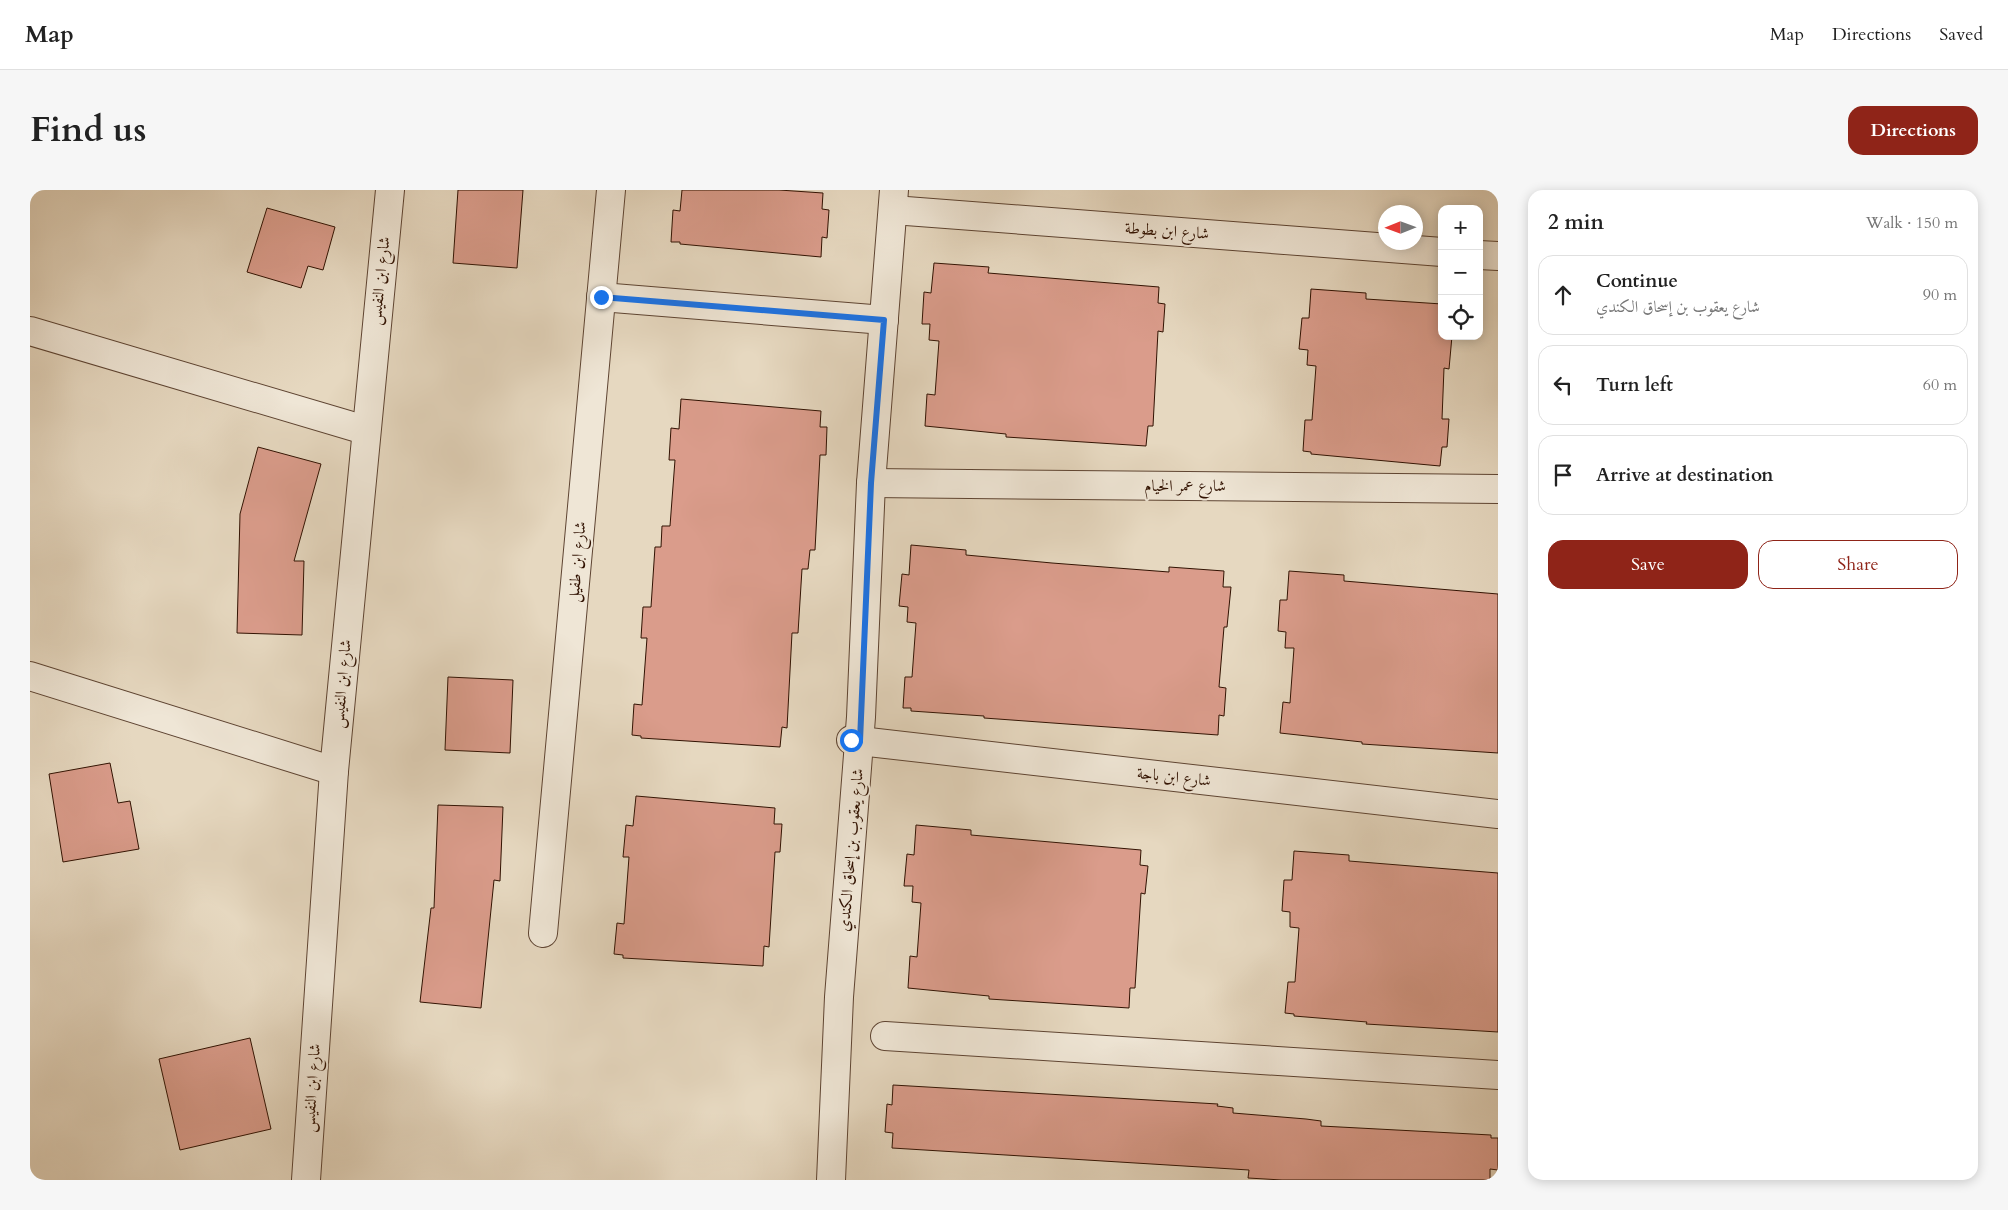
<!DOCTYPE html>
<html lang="en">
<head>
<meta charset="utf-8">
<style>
  body { margin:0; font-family:Cardo,Amiri,serif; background:#f6f6f6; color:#222 }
  .controls { position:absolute; right:15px; top:15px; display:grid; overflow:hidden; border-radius:10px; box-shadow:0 2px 12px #0003 }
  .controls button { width:45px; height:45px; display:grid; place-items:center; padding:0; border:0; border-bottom:1px solid #e0e0e0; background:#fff; color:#222; font:25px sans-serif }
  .compass { position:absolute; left:1348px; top:15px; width:45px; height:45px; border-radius:50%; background:#fff; box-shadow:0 2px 12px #0003; rotate:269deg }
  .stop { position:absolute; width:15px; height:15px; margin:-11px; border:4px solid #1a73e8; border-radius:50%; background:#fff }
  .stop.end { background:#1a73e8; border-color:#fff; box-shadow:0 1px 5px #0008 }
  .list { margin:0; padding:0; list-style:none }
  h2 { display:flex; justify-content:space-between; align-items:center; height:65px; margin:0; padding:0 20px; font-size:21px }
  h2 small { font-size:16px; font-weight:400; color:#767676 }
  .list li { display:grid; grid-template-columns:32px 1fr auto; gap:15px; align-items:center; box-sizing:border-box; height:80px; margin:0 10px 10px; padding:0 10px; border:1px solid #e0e0e0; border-radius:15px }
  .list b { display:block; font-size:19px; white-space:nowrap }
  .list p { margin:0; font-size:16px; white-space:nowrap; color:#767676 }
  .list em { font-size:16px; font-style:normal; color:#767676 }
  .actions { display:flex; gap:10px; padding:15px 20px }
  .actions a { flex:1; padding:11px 0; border:1px solid #8f2418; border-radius:15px; text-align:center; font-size:18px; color:#8f2418 }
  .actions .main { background:#8f2418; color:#fff }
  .icon { flex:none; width:28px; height:28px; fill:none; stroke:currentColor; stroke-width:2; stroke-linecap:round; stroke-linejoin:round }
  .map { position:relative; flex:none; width:1468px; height:990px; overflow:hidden; border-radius:15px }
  header { display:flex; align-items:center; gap:30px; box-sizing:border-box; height:70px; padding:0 25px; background:#fff; border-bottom:1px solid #e0e0e0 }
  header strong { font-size:24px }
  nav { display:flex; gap:28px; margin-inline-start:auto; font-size:18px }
  .intro { display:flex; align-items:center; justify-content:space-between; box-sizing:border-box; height:120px; padding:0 30px }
  h1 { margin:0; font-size:35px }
  .button { padding:12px 22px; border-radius:15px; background:#8f2418; color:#fff; font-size:18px; font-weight:700 }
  main { display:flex; gap:30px; padding:0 30px }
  aside { flex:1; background:#fff; border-radius:15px; box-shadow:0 2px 12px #0003 }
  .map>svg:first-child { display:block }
  .building { fill:#da9c8b; stroke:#311202 }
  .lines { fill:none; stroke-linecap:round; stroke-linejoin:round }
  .minor-casing { stroke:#5e4432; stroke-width:30 }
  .minor { stroke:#efe6d6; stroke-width:28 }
  .route { stroke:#1a73e8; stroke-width:6 }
  .labels { text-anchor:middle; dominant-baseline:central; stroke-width:4; stroke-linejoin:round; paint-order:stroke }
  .street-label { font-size:16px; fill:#311202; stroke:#efe6d6 }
</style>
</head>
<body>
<header>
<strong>Map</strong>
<nav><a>Map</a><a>Directions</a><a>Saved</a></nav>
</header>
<div class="intro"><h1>Find us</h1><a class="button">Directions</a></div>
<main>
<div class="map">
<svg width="1468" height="990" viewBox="0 0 1468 990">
  <rect width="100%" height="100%" fill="#e6d8c0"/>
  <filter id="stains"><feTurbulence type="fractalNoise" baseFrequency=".004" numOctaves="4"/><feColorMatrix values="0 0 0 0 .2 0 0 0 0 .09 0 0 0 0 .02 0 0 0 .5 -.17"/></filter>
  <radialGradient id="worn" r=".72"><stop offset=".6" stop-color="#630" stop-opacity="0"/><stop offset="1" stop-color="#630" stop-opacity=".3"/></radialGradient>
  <g class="building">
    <path d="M 428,0 L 493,0 L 487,78 L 423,73 Z"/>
    <path d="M 652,0 L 749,0 L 793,3 L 792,19 L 799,20 L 797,48 L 792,47 L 791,67 L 650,54 L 650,52 L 641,52 L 643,20 L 650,21 Z"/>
    <path d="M 237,18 L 305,37 L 293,80 L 278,76 L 271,98 L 217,82 Z"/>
    <path d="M 904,73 L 959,77 L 958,83 L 1129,97 L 1128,113 L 1135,114 L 1133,142 L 1128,141 L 1123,236 L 1118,236 L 1116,256 L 976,247 L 976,244 L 895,236 L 897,204 L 905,205 L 909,151 L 899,150 L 900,134 L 892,134 L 894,102 L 901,103 Z"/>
    <path d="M 1281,99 L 1336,103 L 1336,109 L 1412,114 L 1412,146 L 1422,146 L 1419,179 L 1414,178 L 1412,229 L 1419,229 L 1417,257 L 1412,257 L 1410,276 L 1281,264 L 1281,262 L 1273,261 L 1275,230 L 1282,230 L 1286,176 L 1277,175 L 1278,160 L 1269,159 L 1272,128 L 1279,128 Z"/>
    <path d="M 651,209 L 791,221 L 790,237 L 797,237 L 796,265 L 790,265 L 785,360 L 780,360 L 778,379 L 772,379 L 768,443 L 762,443 L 757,538 L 752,537 L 750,557 L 611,548 L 611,546 L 602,545 L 604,514 L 612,515 L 617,448 L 611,448 L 613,417 L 621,417 L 625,357 L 631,357 L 632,336 L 640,336 L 645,270 L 639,270 L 641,238 L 649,239 Z"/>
    <path d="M 228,257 L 291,274 L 264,371 L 274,371 L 272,445 L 207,443 L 210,324 Z"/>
    <path d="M 881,355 L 936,360 L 936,365 L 1022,373 L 1139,382 L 1139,377 L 1194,381 L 1193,397 L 1201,397 L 1197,437 L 1194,437 L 1189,497 L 1196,498 L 1194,526 L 1189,525 L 1188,545 L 954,528 L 954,526 L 881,521 L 881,518 L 873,518 L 875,487 L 882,487 L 886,433 L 877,432 L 878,417 L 869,416 L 872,384 L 879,385 Z"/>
    <path d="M 1259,381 L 1314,385 L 1314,391 L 1468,404 L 1468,563 L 1332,554 L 1332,552 L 1250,543 L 1253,512 L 1260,513 L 1264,458 L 1255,458 L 1256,442 L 1248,441 L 1250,410 L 1257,410 Z"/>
    <path d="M 418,487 L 483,490 L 480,563 L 415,560 Z"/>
    <path d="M 80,573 L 88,613 L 100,611 L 109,659 L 33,672 L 19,584 Z"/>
    <path d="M 606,606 L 745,618 L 744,634 L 752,634 L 750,662 L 745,662 L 739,757 L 734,756 L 733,776 L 593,768 L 593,765 L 584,764 L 587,733 L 594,734 L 599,667 L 593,667 L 596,635 L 603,636 Z"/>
    <path d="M 408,615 L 473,617 L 470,691 L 464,690 L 451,818 L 390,812 L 401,718 L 404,718 Z"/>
    <path d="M 886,635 L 941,640 L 941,645 L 1111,660 L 1110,675 L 1118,676 L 1115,704 L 1111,703 L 1105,798 L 1100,798 L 1099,818 L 959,809 L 959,806 L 878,798 L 880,766 L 887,767 L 891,713 L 882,712 L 883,696 L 874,696 L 877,664 L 884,665 Z"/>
    <path d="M 1264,661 L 1319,665 L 1319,671 L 1468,683 L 1468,842 L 1336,834 L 1337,832 L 1264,826 L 1264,824 L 1255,823 L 1258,792 L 1265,792 L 1269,738 L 1260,737 L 1260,722 L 1252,721 L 1254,690 L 1262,690 Z"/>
    <path d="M 220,848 L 241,939 L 150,960 L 129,869 Z"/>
    <path d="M 863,895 L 1188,914 L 1187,916 L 1203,918 L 1203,923 L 1276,929 L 1291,931 L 1291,936 L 1461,945 L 1461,948 L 1468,948 L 1468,980 L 1460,979 L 1460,990 L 1252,990 L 1218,988 L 1219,980 L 862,958 L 863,943 L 855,942 L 857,914 L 862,915 Z"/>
  </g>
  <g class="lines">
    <g class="minor-casing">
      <g id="minor">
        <path d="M 863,20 L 1412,62"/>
        <path d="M 1449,65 L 1468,66"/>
        <path d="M 571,107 L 854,130"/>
        <path d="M 0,141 L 335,240"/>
        <path d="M 841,293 L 1468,299"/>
        <path d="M 0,486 L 304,581"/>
        <path d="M 821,550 L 1468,624"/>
        <path d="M 513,743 L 581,0"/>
        <path d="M 855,846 L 1468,885"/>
        <path d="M 276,990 L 304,581 L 360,0"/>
        <path d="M 801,990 L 809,807 L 831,527 L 841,293 L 864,0"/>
      </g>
    </g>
    <use href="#minor" class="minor"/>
  </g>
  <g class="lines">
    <path class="route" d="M 571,107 L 854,130 L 841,293 L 830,551 L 821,550"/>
  </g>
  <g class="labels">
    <g class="street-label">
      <text transform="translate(1137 41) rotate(4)">شارع ابن بطوطة</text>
      <text transform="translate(350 91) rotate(-84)">شارع ابن النفيس</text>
      <text x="1155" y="296">شارع عمر الخيام</text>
      <text transform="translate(547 372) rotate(-85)">شارع ابن طفيل</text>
      <text transform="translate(312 494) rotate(-85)">شارع ابن النفيس</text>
      <text transform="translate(1144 587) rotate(6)">شارع ابن باجة</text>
      <text transform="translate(821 660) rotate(-85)">شارع يعقوب بن إسحاق الكندي</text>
      <text transform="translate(282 898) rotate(-86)">شارع ابن النفيس</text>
    </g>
  </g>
  <rect width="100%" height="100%" filter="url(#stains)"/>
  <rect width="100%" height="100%" fill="url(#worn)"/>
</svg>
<div class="controls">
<button>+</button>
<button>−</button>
<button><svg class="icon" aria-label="locate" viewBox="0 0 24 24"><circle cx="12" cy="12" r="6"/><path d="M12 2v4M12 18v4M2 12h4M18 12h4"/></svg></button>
</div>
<svg class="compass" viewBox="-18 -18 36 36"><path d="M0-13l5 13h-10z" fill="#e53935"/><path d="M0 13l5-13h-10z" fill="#767676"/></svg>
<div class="stop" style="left:821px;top:550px"></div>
<div class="stop end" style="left:571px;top:107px"></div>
</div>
<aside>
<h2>2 min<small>Walk · 150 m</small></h2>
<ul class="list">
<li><svg class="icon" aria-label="ahead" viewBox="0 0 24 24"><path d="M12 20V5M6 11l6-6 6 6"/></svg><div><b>Continue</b><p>شارع يعقوب بن إسحاق الكندي</p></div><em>90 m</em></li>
<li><svg class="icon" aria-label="left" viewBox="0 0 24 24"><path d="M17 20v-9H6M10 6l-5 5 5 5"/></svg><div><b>Turn left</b></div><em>60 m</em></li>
<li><svg class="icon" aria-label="arrive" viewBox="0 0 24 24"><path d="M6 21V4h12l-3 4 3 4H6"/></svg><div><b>Arrive at destination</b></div></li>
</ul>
<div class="actions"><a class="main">Save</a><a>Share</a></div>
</aside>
</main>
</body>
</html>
